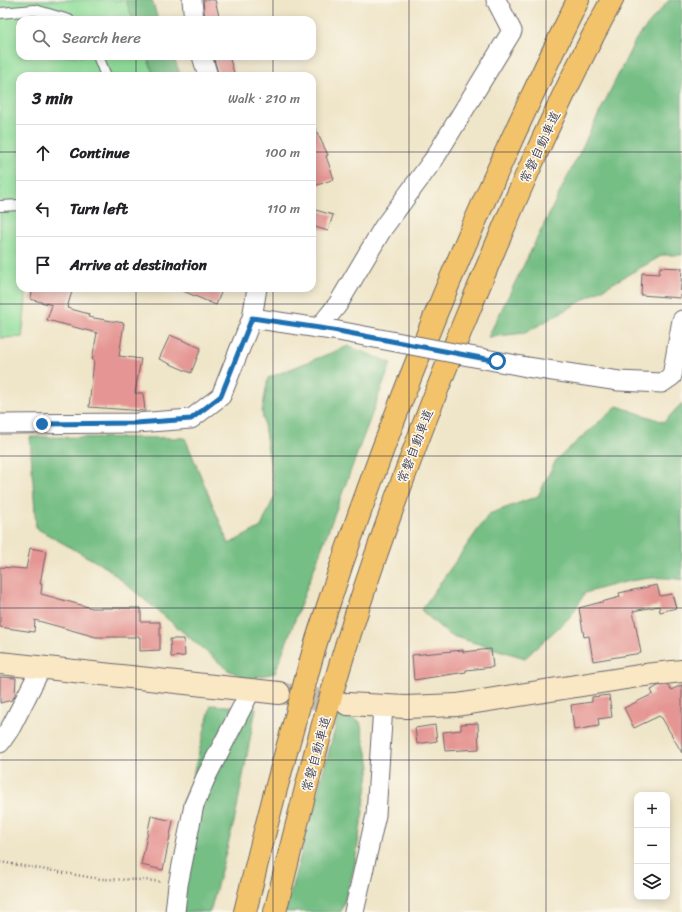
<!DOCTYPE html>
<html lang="en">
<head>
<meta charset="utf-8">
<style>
  body { margin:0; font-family:Sriracha,"Klee One",sans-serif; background:#f6f6f6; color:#202124 }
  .controls { position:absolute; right:12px; bottom:12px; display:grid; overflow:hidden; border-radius:8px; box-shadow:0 2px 10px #0003 }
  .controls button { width:36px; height:36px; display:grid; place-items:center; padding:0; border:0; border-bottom:1px solid #e0e0e0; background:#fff; color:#202124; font:20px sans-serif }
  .stop { position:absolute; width:12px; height:12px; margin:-9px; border:3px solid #1f6fb2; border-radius:50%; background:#fff }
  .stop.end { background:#1f6fb2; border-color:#fff; box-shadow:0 1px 4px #0008 }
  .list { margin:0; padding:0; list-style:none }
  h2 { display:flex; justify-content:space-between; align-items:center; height:52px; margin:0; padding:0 16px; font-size:17px }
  h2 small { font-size:13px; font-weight:400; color:#757577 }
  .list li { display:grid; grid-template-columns:26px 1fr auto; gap:12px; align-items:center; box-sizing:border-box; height:56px; padding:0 16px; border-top:1px solid #e0e0e0 }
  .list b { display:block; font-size:15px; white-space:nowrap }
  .list em { font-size:13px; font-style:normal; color:#757577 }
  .icon { flex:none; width:22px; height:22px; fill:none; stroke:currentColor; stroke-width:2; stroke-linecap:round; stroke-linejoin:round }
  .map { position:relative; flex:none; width:682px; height:912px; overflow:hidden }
  .search { position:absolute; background:#fff; box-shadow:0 2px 10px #0003; left:16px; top:16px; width:300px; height:44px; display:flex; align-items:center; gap:10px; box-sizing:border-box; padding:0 14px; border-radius:12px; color:#757577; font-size:15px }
  .panel { position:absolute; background:#fff; box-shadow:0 2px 10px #0003; left:16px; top:72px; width:300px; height:220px; border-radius:12px }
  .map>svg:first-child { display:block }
  .green { fill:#92df9c; stroke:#5a806c }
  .forest { fill:#75be84; stroke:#4c7060 }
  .building { fill:#e59593 }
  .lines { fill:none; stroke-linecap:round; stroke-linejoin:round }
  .secondary-tunnel { stroke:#c6beac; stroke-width:22; stroke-dasharray:22 11; stroke-linecap:butt }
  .lane-casing { stroke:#6a666c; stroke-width:12 }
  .street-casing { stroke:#6a666c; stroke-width:21 }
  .secondary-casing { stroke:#6a666c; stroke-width:24 }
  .highway-casing { stroke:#6a666c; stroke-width:24 }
  .path { stroke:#6a666c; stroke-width:2.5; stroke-dasharray:1 3; stroke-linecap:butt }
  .lane { stroke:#fff; stroke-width:10 }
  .street { stroke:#fff; stroke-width:19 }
  .secondary { stroke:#fae7c3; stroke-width:22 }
  .highway { stroke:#f2c36a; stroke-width:22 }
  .street-bridge-casing { stroke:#6a666c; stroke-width:21; stroke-linecap:butt }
  .street-bridge { stroke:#fff; stroke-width:19 }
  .route { stroke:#1f6fb2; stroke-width:5 }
  .grid { fill:none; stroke:#22223b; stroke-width:1; stroke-opacity:0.55 }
  .labels { text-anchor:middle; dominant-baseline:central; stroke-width:3.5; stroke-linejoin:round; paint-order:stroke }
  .street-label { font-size:13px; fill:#22223b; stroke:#fbf7ec }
</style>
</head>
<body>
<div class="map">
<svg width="682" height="912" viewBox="0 0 682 912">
  <rect width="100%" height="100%" fill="#fbf7ec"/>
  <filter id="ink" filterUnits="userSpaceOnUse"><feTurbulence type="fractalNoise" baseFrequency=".025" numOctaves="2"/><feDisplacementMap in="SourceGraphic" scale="8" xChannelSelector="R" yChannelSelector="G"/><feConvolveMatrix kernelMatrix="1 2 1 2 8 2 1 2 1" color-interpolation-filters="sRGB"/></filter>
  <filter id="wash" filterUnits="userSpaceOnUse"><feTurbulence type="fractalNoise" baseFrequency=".012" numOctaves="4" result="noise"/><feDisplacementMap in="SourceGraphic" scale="16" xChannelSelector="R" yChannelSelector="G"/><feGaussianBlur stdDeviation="0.9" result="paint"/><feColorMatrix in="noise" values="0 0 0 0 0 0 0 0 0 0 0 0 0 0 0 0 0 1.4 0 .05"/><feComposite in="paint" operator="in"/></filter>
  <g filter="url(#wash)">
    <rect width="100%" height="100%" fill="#efe5c8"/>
    <path class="green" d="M 0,0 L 126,0 L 133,20 L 20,20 L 20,56 L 147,56 L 154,76 L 20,76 L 20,288 L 27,288 L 22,337 L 0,338 Z"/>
    <g class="forest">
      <path d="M 126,0 L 152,0 L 158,20 L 133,20 Z"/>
      <path d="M 669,0 L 682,0 L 682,255 L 663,255 L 525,333 L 488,337 L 636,39 Z"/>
      <path d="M 147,56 L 173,56 L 181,76 L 154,76 Z"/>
      <path d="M 348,346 L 391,363 L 275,673 L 247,679 L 228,670 L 107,568 L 36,528 L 30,437 L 185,438 L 229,544 L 261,527 L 275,495 L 262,412 L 268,378 Z"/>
      <path d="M 682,403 L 682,580 C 650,573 616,584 585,593 L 571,616 L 525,658 L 449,635 L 421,610 L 489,514 L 538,496 L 556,460 L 617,406 L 664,422 Z"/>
      <path d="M 211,705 L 256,708 L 235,818 L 210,912 L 183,912 L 181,804 L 191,783 Z"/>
      <path d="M 339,714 L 360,722 L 370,766 L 354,869 L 341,912 L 285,912 Z"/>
    </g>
    <g id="blocks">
      <g class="building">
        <path d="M 203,0 L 215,0 L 220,20 L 205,20 Z"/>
        <path d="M 213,56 L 229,56 L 235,76 L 219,76 Z"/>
        <path d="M 312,122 L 328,155 L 326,156 L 334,179 L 312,187 Z"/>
        <path d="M 312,209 L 333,215 L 328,231 L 312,226 Z"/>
        <path d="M 660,267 L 682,268 L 680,298 L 641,295 L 642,273 L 659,274 Z"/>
        <path d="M 34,288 L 73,288 L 67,308 L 89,314 L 88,317 L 124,323 L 119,356 L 141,359 L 135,393 L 143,393 L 145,411 L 89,407 L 94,360 L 92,360 L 97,333 L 47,320 L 52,305 L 30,299 Z"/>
        <path d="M 176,288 L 223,288 L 216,305 Z"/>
        <path d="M 170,335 L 201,348 L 191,373 L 159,359 Z"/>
        <path d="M 30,548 L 46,551 L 40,584 L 42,584 L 41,594 L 92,608 L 141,608 L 141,622 L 160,622 L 160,650 L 140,651 L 140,637 L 96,637 L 35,620 L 34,632 L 0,627 L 0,567 L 26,569 Z"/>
        <path d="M 657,585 L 660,596 L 672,594 L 676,608 L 660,612 L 659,606 L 633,611 L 641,653 L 593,661 L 589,636 L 584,637 L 579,608 L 620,597 L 619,593 Z"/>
        <path d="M 170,639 L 184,639 L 185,656 L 171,657 Z"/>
        <path d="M 491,649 L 493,667 L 466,670 L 466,672 L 414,680 L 412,655 L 463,650 L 463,652 Z"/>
        <path d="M 0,677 L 16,678 L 15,695 L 12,700 L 0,703 Z"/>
        <path d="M 668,685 L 671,690 L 682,685 L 682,753 L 662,718 L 659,716 L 634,728 L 624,708 L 653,694 L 651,690 L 658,686 Z"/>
        <path d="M 609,695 L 612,717 L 598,719 L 599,726 L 574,730 L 571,705 L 592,702 L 592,697 Z"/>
        <path d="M 478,723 L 479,749 L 445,751 L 443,732 L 461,730 L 461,724 Z"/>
        <path d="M 435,725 L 437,741 L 417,744 L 415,728 Z"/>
        <path d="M 151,816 L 173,821 L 163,870 L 141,865 Z"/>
      </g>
    </g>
  </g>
  <g filter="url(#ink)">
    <use href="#blocks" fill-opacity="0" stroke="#6a666c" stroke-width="1"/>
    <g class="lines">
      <path class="secondary-tunnel" d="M 279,693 L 347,704"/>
      <g class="lane-casing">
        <g id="lane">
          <path d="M 0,13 L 35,10 L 69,20"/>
          <path d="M 98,56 L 106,76"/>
          <path d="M 0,206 L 20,205"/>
        </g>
      </g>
      <g class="street-casing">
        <g id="street">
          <path d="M 192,0 L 194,20"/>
          <path d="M 202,56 L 208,76"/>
          <path d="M 252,318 L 332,330"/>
          <path d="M 319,328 L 338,304 L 383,228 L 434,159 L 512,31 L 496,0"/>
          <path d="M 527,367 L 619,381 L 662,383 L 672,376 L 682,320"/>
          <path d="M 0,424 L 136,423 L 191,419 L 221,396 L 252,318 L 257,288"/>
          <path d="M 0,743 L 11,727 L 41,668"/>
          <path d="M 175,912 L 178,885 L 194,805 L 206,777 L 251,690"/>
          <path d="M 354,912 L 376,815 L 383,706"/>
        </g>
      </g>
      <g class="secondary-casing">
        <g id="secondary">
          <path d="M 0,663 L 279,693"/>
          <path d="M 347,704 L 406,707 L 457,705 L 645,675 L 682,671"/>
        </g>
      </g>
      <g class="highway-casing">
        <g id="highway">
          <path d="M 245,912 C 261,845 278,779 297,713 C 305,683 312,653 322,624 C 391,409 478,203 578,0"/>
          <path d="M 275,912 C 291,847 307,782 325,717 C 362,584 411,453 463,325 C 508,215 555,105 612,0"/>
        </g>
      </g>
      <path class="path" d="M 0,862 L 100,879 L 145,880 L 162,882"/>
      <use href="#lane" class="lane"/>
      <use href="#street" class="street"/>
      <use href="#secondary" class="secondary"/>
      <use href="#highway" class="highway"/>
      <g class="street-bridge-casing">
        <path id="street-bridge" d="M 333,330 L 527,367"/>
      </g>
      <use href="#street-bridge" class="street-bridge"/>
    </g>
  </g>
  <g class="lines" filter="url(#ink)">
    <path class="route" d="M 42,424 L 136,423 L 191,419 L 221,396 L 252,318 L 333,330 L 497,361"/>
  </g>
  <path class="grid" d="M 136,0 L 136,20M 273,0 L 273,20M 409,0 L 409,912M 546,0 L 546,912M 136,56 L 136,76M 273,56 L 273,76M 0,152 L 20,152M 312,152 L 682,152M 136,288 L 136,912M 273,288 L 273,912M 0,304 L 682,304M 0,456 L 682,456M 0,608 L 682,608M 0,760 L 682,760"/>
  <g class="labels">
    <g class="street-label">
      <text transform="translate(540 147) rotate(-65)">常磐自動車道</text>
      <text transform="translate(415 446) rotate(-69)">常磐自動車道</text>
      <text transform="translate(316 754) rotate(-75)">常磐自動車道</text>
    </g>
  </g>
</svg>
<div class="controls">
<button>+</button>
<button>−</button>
<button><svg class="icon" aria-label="layers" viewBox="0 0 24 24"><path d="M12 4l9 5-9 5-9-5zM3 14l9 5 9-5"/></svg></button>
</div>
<div class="stop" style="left:497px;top:361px"></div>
<div class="stop end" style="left:42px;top:424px"></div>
<div class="search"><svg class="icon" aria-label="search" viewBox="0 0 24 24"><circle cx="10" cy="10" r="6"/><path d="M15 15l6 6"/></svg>Search here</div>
<section class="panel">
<h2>3 min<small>Walk · 210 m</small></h2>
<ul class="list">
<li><svg class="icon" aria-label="ahead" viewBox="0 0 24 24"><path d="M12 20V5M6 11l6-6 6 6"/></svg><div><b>Continue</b></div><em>100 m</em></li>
<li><svg class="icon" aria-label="left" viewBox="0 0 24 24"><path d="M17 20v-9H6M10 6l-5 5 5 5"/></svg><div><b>Turn left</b></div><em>110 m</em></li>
<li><svg class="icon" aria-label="arrive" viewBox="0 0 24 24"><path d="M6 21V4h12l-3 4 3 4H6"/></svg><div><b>Arrive at destination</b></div></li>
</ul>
</section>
</div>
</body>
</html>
